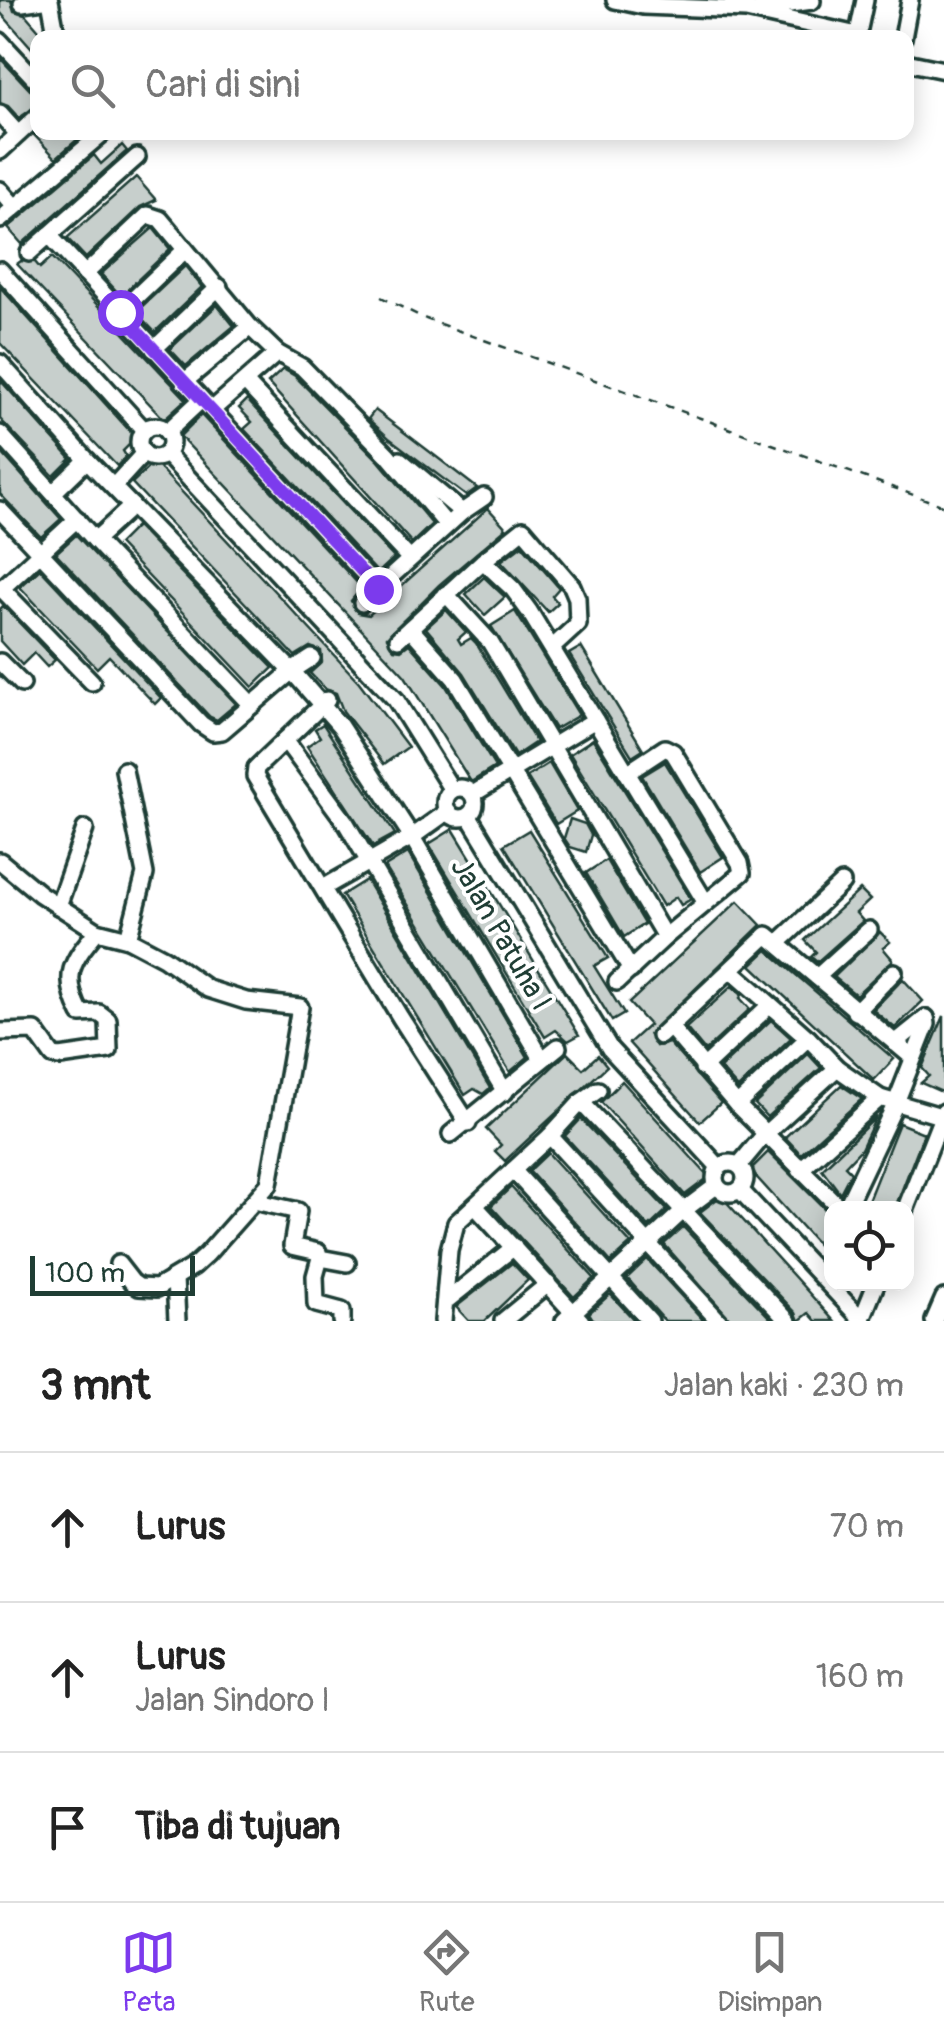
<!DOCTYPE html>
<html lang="id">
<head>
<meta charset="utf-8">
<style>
  body { margin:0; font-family:Pangolin,sans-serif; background:#f6f6f6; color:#222 }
  .controls { position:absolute; right:30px; bottom:30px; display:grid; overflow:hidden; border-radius:20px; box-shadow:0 5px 25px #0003 }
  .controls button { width:90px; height:90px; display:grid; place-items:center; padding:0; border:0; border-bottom:2px solid #e0e0e0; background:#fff; color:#222; font:50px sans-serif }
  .scale { position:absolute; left:30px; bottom:25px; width:165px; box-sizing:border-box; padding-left:10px; border:5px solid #1f3d34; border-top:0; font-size:28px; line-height:35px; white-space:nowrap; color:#1f3d34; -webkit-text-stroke:8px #fff; paint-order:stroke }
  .stop { position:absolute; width:30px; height:30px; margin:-22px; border:8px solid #7c3aed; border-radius:50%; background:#fff }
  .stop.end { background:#7c3aed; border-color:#fff; box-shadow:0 2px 10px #0008 }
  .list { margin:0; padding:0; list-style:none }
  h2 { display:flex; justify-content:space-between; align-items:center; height:130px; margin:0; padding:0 40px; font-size:42px }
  h2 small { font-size:32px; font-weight:400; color:#767676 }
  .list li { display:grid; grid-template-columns:65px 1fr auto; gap:30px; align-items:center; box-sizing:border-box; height:150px; padding:0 40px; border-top:2px solid #e0e0e0 }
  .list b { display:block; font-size:38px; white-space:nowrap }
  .list p { margin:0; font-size:32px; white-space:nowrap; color:#767676 }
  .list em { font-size:32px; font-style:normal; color:#767676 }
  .icon { flex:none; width:55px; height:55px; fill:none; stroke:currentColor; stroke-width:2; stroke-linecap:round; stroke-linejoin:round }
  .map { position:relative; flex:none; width:944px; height:1321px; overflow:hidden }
  .search { position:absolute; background:#fff; box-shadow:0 5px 25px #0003; left:30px; right:30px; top:30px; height:110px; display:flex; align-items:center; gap:25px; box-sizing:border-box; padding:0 35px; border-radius:20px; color:#767676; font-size:38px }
  .sheet { height:580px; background:#fff }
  nav { display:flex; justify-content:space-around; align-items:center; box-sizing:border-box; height:140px; border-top:2px solid #e0e0e0; background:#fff; font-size:28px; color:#767676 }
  nav a { display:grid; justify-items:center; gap:5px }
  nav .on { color:#7c3aed }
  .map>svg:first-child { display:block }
  .building { fill:#c7cfcc; stroke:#1f3d34; stroke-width:2.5 }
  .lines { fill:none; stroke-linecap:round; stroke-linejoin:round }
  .minor-casing { stroke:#1f3d34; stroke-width:22 }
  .path { stroke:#1f3d34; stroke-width:2.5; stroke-dasharray:8 8; stroke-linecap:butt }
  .minor { stroke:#fff; stroke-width:15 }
  .route { stroke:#7c3aed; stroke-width:12 }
  .labels { text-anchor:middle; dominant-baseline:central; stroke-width:8; stroke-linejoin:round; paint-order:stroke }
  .street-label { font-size:30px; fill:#1f3d34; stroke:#fff }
</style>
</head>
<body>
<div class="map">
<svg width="944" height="1321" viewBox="0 0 944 1321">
  <rect width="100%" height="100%" fill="#fff"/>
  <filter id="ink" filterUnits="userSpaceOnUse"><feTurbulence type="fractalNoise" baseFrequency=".01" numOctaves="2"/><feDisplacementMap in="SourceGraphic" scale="20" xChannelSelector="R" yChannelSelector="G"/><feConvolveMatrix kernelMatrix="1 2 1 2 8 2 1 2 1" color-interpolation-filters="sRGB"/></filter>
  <g filter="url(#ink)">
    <g class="building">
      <path d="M 0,0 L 11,0 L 14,11 L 25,14 L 45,37 L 38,38 L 38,55 L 0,12 Z"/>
      <path d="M 0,58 L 30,90 L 38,93 L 38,105 L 19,118 L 8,106 L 0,103 Z"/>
      <path d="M 38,132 L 86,132 L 56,158 L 34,135 Z"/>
      <path d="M 122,145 L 127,151 L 22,244 L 8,228 L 94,155 L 101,164 Z"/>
      <path d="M 136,177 L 156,200 L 140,207 L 86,258 L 67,238 Z"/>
      <path d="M 153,228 L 170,249 L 121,296 L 101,274 Z"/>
      <path d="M 52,257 L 186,399 L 164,419 L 17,264 L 21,261 L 35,262 L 40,268 Z"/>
      <path d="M 185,266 L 202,287 L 155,332 L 136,312 Z"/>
      <path d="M 0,287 L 136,438 L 123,451 L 126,456 L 117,466 L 0,343 Z"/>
      <path d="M 217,305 L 234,326 L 186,366 L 170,349 Z"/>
      <path d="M 283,369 L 295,376 L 378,460 L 432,524 L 412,543 L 268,383 Z"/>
      <path d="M 0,380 L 71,459 L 54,476 L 0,419 Z"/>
      <path d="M 247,400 L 394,558 L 378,573 L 244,429 L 252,422 L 239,408 Z"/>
      <path d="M 375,410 L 434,455 L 477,488 L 466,496 L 389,438 L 368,419 Z"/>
      <path d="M 201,415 L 362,588 L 351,601 L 358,613 L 369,615 L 488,508 L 506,528 L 439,585 L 387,637 L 394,649 L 401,650 L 409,644 L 446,686 L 495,767 L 471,782 L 405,676 L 180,436 Z"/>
      <path d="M 0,451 L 61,519 L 41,537 L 0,494 Z"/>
      <path d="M 154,462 L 359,682 L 408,747 L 384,764 L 343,711 L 336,693 L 325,689 L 310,673 L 322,662 L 321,651 L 310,647 L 295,656 L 132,483 Z"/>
      <path d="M 136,526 L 273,668 L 253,687 L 118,544 Z"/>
      <path d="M 76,535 L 236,704 L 217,720 L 210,717 L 56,553 Z"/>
      <path d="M 522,545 L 559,588 L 552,596 L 558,603 L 548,612 L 501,561 Z"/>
      <path d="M 40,569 L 161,698 L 155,704 L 109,656 L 97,668 L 20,587 Z"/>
      <path d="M 484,577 L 505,597 L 485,615 L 466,594 Z"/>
      <path d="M 3,606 L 55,660 L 47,667 L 34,653 L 22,665 L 0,641 L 0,609 Z"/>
      <path d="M 446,610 L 466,632 L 458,639 L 461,644 L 471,638 L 476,643 L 536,742 L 515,756 L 464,673 L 426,628 Z"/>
      <path d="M 515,611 L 579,715 L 555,729 L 491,626 Z"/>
      <path d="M 581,647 L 643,749 L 632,756 L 569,654 Z"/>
      <path d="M 323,724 L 395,834 L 373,846 L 307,746 L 320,737 L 315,729 Z"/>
      <path d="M 593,739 L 691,899 L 681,905 L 676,897 L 663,906 L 570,754 Z"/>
      <path d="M 665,762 L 723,857 L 700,872 L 642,776 Z"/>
      <path d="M 549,763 L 577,811 L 556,824 L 527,777 Z"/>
      <path d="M 570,819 L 585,824 L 591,835 L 586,852 L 570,847 L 564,838 Z"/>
      <path d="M 453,829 L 579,1035 L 568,1041 L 556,1030 L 545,1037 L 429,844 Z"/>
      <path d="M 529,830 L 608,958 L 594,966 L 624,1014 L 612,1021 L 504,845 Z"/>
      <path d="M 408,853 L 528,1057 L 510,1072 L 385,867 Z"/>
      <path d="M 606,860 L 644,924 L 624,937 L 586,873 Z"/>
      <path d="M 366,880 L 490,1088 L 483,1094 L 474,1089 L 465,1095 L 342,895 Z"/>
      <path d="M 860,890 L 870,900 L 856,913 L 863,921 L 817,962 L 811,957 L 816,952 L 805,940 Z"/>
      <path d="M 738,901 L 761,925 L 649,1034 L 656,1046 L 669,1043 L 721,1103 L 700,1122 L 629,1043 L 649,1025 L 629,1003 Z"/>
      <path d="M 880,932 L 890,942 L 883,948 L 893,960 L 856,995 L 834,977 Z"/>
      <path d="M 767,950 L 894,1059 L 874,1080 L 751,965 Z"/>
      <path d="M 903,979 L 923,1001 L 895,1028 L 873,1010 Z"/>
      <path d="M 732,986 L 742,995 L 740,998 L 750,1009 L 705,1051 L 686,1028 Z"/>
      <path d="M 944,1016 L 944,1093 L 921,1083 L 929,1076 L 922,1068 Z"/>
      <path d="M 771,1020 L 791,1038 L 738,1088 L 720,1068 Z"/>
      <path d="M 567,1053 L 583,1069 L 598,1055 L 607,1066 L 505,1161 L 495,1151 L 501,1145 L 486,1129 Z"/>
      <path d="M 808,1054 L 821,1068 L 767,1117 L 755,1104 Z"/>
      <path d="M 622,1081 L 709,1177 L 685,1195 L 601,1102 Z"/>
      <path d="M 841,1085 L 862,1099 L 801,1154 L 785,1137 Z"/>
      <path d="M 876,1117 L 861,1149 L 845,1166 L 851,1172 L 840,1193 L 822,1169 Z"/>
      <path d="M 581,1119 L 667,1210 L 649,1227 L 565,1136 Z"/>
      <path d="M 899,1123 L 924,1133 L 895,1208 L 865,1208 Z"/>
      <path d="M 768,1152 L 832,1216 L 832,1260 L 750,1170 Z"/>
      <path d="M 548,1153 L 631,1244 L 611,1262 L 529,1171 Z"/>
      <path d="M 511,1187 L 594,1278 L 574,1297 L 491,1206 Z"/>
      <path d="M 721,1196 L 800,1283 L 834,1321 L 816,1321 L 809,1313 L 799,1321 L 796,1313 L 700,1212 Z"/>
      <path d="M 683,1227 L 770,1318 L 772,1321 L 732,1321 L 664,1244 Z"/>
      <path d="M 647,1259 L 704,1321 L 665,1321 L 627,1278 Z"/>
      <path d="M 512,1263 L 528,1280 L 485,1321 L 469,1321 L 456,1307 Z"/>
      <path d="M 609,1295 L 611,1295 L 635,1321 L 594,1321 L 589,1313 Z"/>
    </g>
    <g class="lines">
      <g class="minor-casing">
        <g id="minor">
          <path d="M 50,0 L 57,38"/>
          <path d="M 615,0 L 643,6 L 746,10 L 857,35"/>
          <path d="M 22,3 L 43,0"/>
          <path d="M 761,8 L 812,1"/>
          <path d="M 857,38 L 865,0"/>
          <path d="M 903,38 L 910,0"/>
          <path d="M 0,41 L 38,82"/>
          <path d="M 906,62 L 944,70"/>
          <path d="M 0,114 L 18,134"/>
          <path d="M 0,151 L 38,116"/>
          <path d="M 0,190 L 15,207"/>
          <path d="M 0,220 L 104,132"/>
          <path d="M 49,235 L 378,589"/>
          <path d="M 29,253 L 137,157"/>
          <path d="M 0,270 L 144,430"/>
          <path d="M 85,274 L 148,215 L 160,219 L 250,327 L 277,353 L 302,367 L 388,455 L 447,525"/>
          <path d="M 120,312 L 185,250"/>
          <path d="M 154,349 L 219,287"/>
          <path d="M 0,363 L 87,460 L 292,671 L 340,726 L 412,837 L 542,1059"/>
          <path d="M 184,382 L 250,327"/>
          <path d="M 245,382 L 409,558"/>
          <path d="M 212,410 L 277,353"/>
          <circle cx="155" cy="442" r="16"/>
          <path d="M 167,432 L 201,400"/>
          <path d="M 0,434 L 95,540 L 252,705"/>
          <path d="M 166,454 L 396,700 L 452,790"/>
          <path d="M 400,460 L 462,512"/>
          <path d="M 114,486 L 144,453"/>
          <path d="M 54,492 L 87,460"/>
          <path d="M 0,510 L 201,724 L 213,732 L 222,731 L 292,671 L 312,658"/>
          <path d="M 95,540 L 132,506"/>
          <path d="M 483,561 L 513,589 L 529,611 L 706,903"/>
          <path d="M 0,587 L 92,682"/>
          <path d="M 0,590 L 77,519"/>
          <path d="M 446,594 L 490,642 L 665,937"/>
          <path d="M 362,603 L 462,512 L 484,497"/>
          <path d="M 410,628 L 455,679 L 631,970"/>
          <path d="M 398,639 L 483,561 L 523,529 L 572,586 L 577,598 L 578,624 L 553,647"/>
          <path d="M 0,662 L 22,684"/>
          <path d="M 327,700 L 256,768 L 255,776 L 400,1017 L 468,1123"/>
          <path d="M 285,740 L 346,823 L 505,1092"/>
          <path d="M 124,770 L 145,874 L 128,939"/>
          <circle cx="460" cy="803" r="15"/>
          <path d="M 473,794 L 595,720"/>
          <path d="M 469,816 L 610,1049 L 719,1167"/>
          <path d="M 0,861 L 40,894 L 97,931 L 128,939 L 164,958 L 208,989 L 246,1001 L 300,1007 L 269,1184 L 207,1254 L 194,1266 L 157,1288 L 139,1287 L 132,1282 L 118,1264"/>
          <path d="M 323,888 L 412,837 L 447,812"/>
          <path d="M 58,906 L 85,829"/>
          <path d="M 779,942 L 842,883"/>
          <path d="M 731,970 L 808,1038 L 837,1068 L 880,1098 L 944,1117"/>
          <path d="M 817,977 L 869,930"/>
          <path d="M 617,982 L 665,937 L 742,873 L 740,863 L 673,752 L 665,748 L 627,773"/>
          <path d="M 855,1012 L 894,972"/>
          <path d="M 670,1027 L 737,1105 L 840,1208"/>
          <path d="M 0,1032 L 35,1031 L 53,1056 L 60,1057 L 109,1050 L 108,1020 L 99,1013 L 81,1014 C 61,975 72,961 97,931"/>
          <path d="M 660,1036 L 767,935 L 912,1057"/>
          <path d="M 895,1043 L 926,1018"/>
          <path d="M 703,1068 L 770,1005"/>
          <path d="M 581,1102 L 788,1321"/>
          <path d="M 737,1105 L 808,1038"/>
          <path d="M 451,1134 L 558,1047"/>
          <path d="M 550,1136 L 719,1321"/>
          <circle cx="730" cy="1178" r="15"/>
          <path d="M 739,1165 L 765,1134 L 837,1068"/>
          <path d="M 513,1170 L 650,1321"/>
          <path d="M 800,1170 L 880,1098"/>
          <path d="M 740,1190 L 863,1321"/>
          <path d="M 254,1201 L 298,1211 L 292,1246 L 318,1252 L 320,1258 L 347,1263"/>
          <path d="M 475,1206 L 581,1321"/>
          <path d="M 846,1208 L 895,1105 L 927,1024 L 926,1018"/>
          <path d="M 906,1208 L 944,1112"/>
          <path d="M 320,1258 L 315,1276 L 316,1304 L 342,1311 L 342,1321"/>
          <path d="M 175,1278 L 177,1321"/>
          <path d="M 445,1302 L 514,1247"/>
          <path d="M 443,1321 L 449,1250 L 456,1223 L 550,1136 L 581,1102 L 598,1090"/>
          <path d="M 503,1321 L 548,1284"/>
          <path d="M 564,1321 L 684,1210 L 716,1186"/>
          <path d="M 861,1321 L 876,1284"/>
          <path d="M 934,1321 L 944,1298"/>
        </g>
      </g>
      <path class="path" d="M 381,297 L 426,319 L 944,506"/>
      <use href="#minor" class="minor"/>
    </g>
  </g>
  <g class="lines" filter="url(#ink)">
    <path class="route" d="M 120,312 L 378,589"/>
  </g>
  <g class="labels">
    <g class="street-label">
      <text transform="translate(501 934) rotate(60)">Jalan Patuha I</text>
    </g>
  </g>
</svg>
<div class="controls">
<button><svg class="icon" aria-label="locate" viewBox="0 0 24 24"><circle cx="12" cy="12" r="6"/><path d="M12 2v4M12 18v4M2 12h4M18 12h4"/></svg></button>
</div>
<div class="scale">100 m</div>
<div class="stop" style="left:120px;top:312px"></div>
<div class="stop end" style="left:378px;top:589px"></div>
<div class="search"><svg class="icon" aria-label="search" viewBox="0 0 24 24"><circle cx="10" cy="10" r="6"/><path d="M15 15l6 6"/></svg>Cari di sini</div>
</div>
<section class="sheet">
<h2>3 mnt<small>Jalan kaki · 230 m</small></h2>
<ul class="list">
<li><svg class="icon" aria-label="ahead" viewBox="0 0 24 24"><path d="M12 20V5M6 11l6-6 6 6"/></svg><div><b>Lurus</b></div><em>70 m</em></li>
<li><svg class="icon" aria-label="ahead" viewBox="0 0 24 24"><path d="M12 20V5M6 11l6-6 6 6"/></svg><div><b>Lurus</b><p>Jalan Sindoro I</p></div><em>160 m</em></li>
<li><svg class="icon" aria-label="arrive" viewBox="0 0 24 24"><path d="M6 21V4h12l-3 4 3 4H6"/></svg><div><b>Tiba di tujuan</b></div></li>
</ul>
</section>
<nav>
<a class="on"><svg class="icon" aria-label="map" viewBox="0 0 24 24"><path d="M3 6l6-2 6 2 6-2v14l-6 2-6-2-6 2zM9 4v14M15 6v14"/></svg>Peta</a>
<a><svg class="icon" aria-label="directions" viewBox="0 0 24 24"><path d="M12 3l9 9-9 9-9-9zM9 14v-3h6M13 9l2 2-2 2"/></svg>Rute</a>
<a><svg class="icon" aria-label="saved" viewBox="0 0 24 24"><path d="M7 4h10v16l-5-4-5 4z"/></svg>Disimpan</a>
</nav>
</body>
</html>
